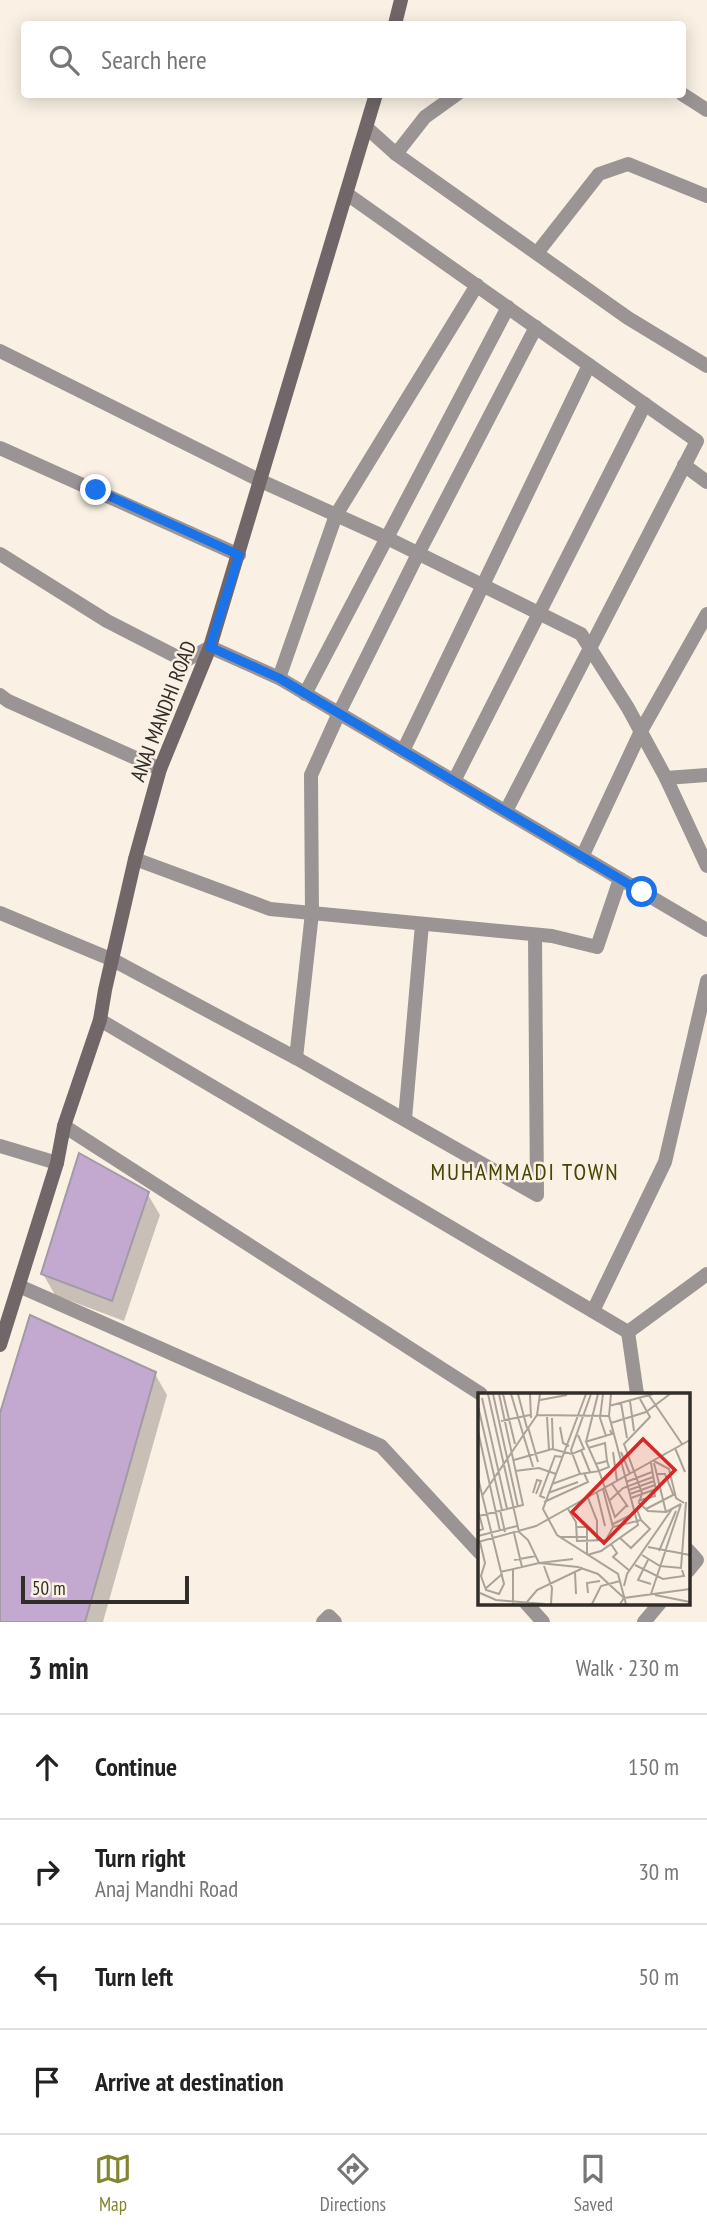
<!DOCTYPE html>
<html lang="en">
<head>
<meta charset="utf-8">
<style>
  body { margin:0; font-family:"PT Sans Narrow",sans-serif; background:#f2f2f2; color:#222 }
  .scale { position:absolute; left:21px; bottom:18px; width:168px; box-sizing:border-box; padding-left:7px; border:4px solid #312e29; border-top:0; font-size:19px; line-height:24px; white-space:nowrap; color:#312e29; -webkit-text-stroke:5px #faf1e4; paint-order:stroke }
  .stop { position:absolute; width:21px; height:21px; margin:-16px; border:5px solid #1a73e8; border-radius:50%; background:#fff }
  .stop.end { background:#1a73e8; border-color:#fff; box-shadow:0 2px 7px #0008 }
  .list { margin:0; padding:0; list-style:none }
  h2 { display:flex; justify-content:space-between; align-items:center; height:91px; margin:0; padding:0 28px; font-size:30px }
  h2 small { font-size:23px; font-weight:400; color:#767676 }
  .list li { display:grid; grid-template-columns:46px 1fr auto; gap:21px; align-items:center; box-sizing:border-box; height:105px; padding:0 28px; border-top:2px solid #e0e0e0 }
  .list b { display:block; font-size:26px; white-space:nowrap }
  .list p { margin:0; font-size:23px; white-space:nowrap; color:#767676 }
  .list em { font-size:23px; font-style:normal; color:#767676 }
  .icon { flex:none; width:38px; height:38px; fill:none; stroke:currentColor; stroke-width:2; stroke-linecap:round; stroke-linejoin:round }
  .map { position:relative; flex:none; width:707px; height:1622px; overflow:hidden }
  .search { position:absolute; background:#fff; box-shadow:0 4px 18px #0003; left:21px; right:21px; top:21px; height:77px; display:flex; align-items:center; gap:18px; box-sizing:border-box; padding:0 24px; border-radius:7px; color:#767676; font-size:26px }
  .sheet { height:511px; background:#fff }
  nav { display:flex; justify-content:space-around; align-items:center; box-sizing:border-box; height:98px; border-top:2px solid #e0e0e0; background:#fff; font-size:19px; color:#767676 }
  nav a { display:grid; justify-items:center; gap:4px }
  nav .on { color:#84852f }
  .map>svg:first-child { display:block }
  .shadow { fill:#0003 }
  .building { fill:#c3a9d0; stroke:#a29aa6; stroke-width:2 }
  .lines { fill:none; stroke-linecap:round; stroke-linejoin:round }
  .street { stroke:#9b9494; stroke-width:14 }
  .secondary { stroke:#716768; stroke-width:14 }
  .route { stroke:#1a73e8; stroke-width:9 }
  .labels { text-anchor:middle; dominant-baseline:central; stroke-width:5; stroke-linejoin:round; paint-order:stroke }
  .street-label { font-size:21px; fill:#312e29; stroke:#faf1e4 }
  .neighbourhood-label { font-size:23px; letter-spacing:2px; fill:#454504; stroke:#faf1e4 }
  .inset-road { fill:none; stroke:#aaa399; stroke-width:2 }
  .view { fill:#d62828; fill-opacity:0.15; stroke:#d62828; stroke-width:3.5 }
  .inset-edge { fill:none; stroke:#312e29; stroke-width:3.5 }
</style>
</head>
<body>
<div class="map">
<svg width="707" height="1622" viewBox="0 0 707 1622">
  <rect width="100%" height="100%" fill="#faf1e4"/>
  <g class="shadow">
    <path d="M 147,1193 L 160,1215 L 124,1321 L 55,1295 L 43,1274 Z"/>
    <path d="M 155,1374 L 167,1395 L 103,1622 L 0,1622 L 0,1419 Z"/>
  </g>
  <g class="building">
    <path d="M 79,1153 L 149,1192 L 112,1301 L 41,1274 Z"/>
    <path d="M 30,1315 L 156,1372 L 85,1622 L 0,1622 L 0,1413 Z"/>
  </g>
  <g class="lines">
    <g class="street">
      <path d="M 682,94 L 707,110"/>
      <path d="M 367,128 L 396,154 L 425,117 L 457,94"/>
      <path d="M 396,154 L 628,318 L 707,366"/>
      <path d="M 347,194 L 589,365 L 403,751"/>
      <path d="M 537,253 L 599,174 L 628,164 L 707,196"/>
      <path d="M 0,351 L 261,481 L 387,538 L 581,634 L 628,708 L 666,778 L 707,775"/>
      <path d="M 0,448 L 239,555"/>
      <path d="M 684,465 L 707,482"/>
      <path d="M 0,554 L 107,621 L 185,661 L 210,647 L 279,678 L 707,930"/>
      <path d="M 279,678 L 336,515 L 477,285"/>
      <path d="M 305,694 L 508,307"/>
      <path d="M 0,695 L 8,701 L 160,769"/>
      <path d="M 666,778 L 707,866"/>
      <path d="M 454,781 L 645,404"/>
      <path d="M 506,811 L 697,441 L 589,365"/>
      <path d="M 582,857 L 641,731 L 707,614"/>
      <path d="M 135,859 L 270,909 L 552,936 L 597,947 L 620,879"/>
      <path d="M 0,913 L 113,960 L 296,1058 L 537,1195 L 535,935"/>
      <path d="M 100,1020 L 628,1332"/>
      <path d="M 296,1058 L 312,913 L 311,775 L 339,713 L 418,554 L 536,327"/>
      <path d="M 405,1119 L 422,924"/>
      <path d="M 64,1126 L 481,1394"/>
      <path d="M 0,1146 L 57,1163"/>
      <path d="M 19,1286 L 381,1446 L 480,1553"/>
      <path d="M 593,1311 L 665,1162 L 707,981"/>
      <path d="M 628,1332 L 707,1274"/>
      <path d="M 628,1332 L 637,1394"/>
      <path d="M 688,1550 L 697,1560 L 688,1571"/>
      <path d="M 526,1603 L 543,1622"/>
      <path d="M 323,1622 L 329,1616 L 335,1622"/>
      <path d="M 644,1622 L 660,1603"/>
    </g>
    <g class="secondary">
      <path d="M 395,24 L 401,0"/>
      <path d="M 0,1345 L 57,1163 L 64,1126 L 100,1020 L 105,990 L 135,859 L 160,769 L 210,647 L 376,94"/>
    </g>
  </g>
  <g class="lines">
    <path class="route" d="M 96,490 L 239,555 L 210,647 L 279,678 L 642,892"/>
  </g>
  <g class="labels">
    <g class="street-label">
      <text transform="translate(163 711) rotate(-69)">ANAJ MANDHI ROAD</text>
    </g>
    <g class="neighbourhood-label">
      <text x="525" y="1171">MUHAMMADI TOWN</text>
    </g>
  </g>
  <g transform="translate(478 1393)">
    <rect width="212" height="212" fill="#faf1e4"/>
    <path class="inset-road" d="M 10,1 L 41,139 L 50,147 L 61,170 L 95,166M 15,1 L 40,114M 25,1 L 37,51M 33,1 L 55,74M 40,1 L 49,35M 52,1 L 53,25M 108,1 L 65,116 L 79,142 L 140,181 L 148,211M 120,1 L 108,49 L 121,78 L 131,74 L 129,68M 125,1 L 122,25 L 128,43M 170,1 L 204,51M 4,5 L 29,116M 162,6 L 172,24 L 146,51 L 164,100 L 161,110 L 170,118 L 188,119 L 203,111M 62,7 L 89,2M 152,8 L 156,38M 143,10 L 149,45M 0,13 L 24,117M 131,13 L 175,1M 59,22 L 131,23 L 133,30 L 168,19 L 192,1M 131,23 L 133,1M 69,24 L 71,57M 74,25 L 75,56M 23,28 L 52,22M 50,34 L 60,69M 82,34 L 85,50 L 91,53M 0,38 L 22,138M 107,49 L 134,41 L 132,37M 110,55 L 127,50 L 129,68 L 118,71M 197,55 L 207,79M 103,57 L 112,79M 135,59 L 139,88M 143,59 L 152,81M 36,67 L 74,56 L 94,61 L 106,56 L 100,42M 176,68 L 191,76 L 198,105 L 206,110M 176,70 L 188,119M 37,78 L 61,75 L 78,81M 102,81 L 121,78 L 137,124 L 149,112M 179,81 L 187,81 L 195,101M 0,85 L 26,191 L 21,201 L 8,197 L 3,183 L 7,170 L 2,149M 148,89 L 174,79M 74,91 L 102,81 L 93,57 L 113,1M 134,91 L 150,114M 125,96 L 135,134M 151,97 L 176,88 L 173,70M 55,100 L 59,87 L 63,88 L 58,101M 70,100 L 100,89M 119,100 L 127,133M 152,101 L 177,92M 4,103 L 59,22 L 62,1M 67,105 L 62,103 L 77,63 L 85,64M 110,105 L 119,128 L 119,148M 153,105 L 178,96 L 176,88M 132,107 L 145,95 L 175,84M 160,108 L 177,103 L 176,97M 66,109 L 110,89 L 106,80M 90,116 L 98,129 L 99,149M 168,116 L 197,101M 0,117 L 5,136 L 0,138M 22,117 L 27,139M 1,123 L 45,112 L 21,1M 135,131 L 157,120M 98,134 L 109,134 L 109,160M 36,140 L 44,174M 0,143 L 39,133M 81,144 L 109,144M 142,145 L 153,155 L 172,136 L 163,127M 99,148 L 128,147 L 135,134 L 163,127 L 159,117M 0,149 L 58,133 L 212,47M 133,151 L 139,160 L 135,164 L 152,178M 170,154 L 212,162M 181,158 L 198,118M 109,162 L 123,158 L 160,132 L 133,30M 164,162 L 182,173 L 203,175 L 208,109M 36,167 L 58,163M 170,167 L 160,187 L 173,191M 157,172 L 185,186 L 206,183 L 204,177M 66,173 L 74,195 L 73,211M 35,176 L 35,211M 22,179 L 61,170 L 100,174 L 120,181 L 146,205M 97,179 L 98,201M 146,193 L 149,181 L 194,116M 7,196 L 23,182M 2,200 L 18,207 L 67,211M 110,200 L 109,190 L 122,188M 173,201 L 203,111M 177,202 L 212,209M 49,209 L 59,197 L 105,175M 114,211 L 123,193 L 142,188M 142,211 L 146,205 L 212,196"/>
    <path class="view" d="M 165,46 L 197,77 L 126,150 L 94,119 Z"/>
    <rect width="212" height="212" class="inset-edge"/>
  </g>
</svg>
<div class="scale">50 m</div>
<div class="stop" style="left:642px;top:892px"></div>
<div class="stop end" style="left:96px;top:490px"></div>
<div class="search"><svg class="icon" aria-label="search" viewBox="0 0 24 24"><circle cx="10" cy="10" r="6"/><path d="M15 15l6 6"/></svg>Search here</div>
</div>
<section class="sheet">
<h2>3 min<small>Walk · 230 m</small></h2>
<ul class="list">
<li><svg class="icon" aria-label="ahead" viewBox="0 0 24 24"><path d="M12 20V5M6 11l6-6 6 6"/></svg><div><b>Continue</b></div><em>150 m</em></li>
<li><svg class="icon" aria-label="right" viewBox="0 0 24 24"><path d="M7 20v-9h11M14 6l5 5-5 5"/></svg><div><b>Turn right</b><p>Anaj Mandhi Road</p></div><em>30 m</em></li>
<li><svg class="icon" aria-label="left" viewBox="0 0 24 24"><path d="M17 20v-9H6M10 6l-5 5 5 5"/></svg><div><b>Turn left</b></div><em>50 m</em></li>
<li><svg class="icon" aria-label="arrive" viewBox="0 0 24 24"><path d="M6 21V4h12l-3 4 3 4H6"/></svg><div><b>Arrive at destination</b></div></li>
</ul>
</section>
<nav>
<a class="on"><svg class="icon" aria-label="map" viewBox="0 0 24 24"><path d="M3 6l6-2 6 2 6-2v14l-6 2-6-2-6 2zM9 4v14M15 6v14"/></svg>Map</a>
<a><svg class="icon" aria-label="directions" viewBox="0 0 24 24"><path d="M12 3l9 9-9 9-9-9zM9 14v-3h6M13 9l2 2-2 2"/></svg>Directions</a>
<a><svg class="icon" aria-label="saved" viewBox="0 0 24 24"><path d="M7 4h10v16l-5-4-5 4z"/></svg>Saved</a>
</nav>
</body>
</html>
